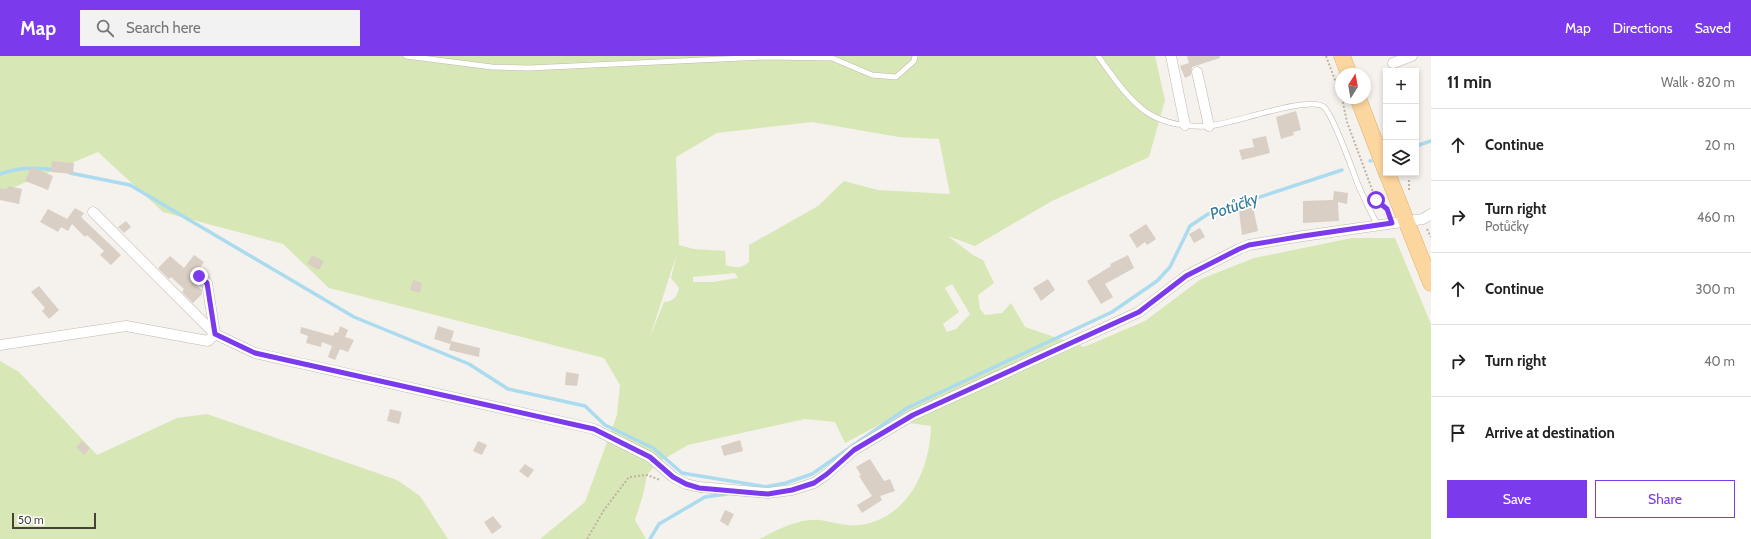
<!DOCTYPE html>
<html lang="en">
<head>
<meta charset="utf-8">
<style>
  body { margin:0; font-family:Cabin,sans-serif; background:#f2f2f2; color:#222 }
  .controls { position:absolute; right:12px; top:12px; display:grid; overflow:hidden; border-radius:0px; box-shadow:0 2px 6px #0003 }
  .controls button { width:36px; height:36px; display:grid; place-items:center; padding:0; border:0; border-bottom:1px solid #e0e0e0; background:#fff; color:#222; font:20px sans-serif }
  .compass { position:absolute; left:1335px; top:12px; width:36px; height:36px; border-radius:50%; background:#fff; box-shadow:0 2px 6px #0003; rotate:11deg }
  .scale { position:absolute; left:12px; bottom:10px; width:84px; box-sizing:border-box; padding-left:4px; border:2px solid #4a4139; border-top:0; font-size:11px; line-height:14px; white-space:nowrap; color:#4a4139; -webkit-text-stroke:3px #fff; paint-order:stroke }
  .stop { position:absolute; width:12px; height:12px; margin:-9px; border:3px solid #7c3aed; border-radius:50%; background:#fff }
  .stop.end { background:#7c3aed; border-color:#fff; box-shadow:0 1px 4px #0008 }
  .list { margin:0; padding:0; list-style:none }
  h2 { display:flex; justify-content:space-between; align-items:center; height:52px; margin:0; padding:0 16px; font-size:17px }
  h2 small { font-size:13px; font-weight:400; color:#767676 }
  .list li { display:grid; grid-template-columns:26px 1fr auto; gap:12px; align-items:center; box-sizing:border-box; height:72px; padding:0 16px; border-top:1px solid #e0e0e0 }
  .list b { display:block; font-size:15px; white-space:nowrap }
  .list p { margin:0; font-size:13px; white-space:nowrap; color:#767676 }
  .list em { font-size:13px; font-style:normal; color:#767676 }
  .actions { display:flex; gap:8px; padding:12px 16px }
  .actions a { flex:1; padding:9px 0; border:1px solid #7c3aed; border-radius:0px; text-align:center; font-size:14px; color:#7c3aed }
  .actions .main { background:#7c3aed; color:#fff }
  .icon { flex:none; width:22px; height:22px; fill:none; stroke:currentColor; stroke-width:2; stroke-linecap:round; stroke-linejoin:round }
  .map { position:relative; flex:none; width:1431px; height:483px; overflow:hidden }
  header { display:flex; align-items:center; gap:24px; box-sizing:border-box; height:56px; padding:0 20px; background:#7c3aed; color:#fff }
  header strong { font-size:19px }
  nav { display:flex; gap:22px; margin-inline-start:auto; font-size:14px }
  .search { width:280px; height:36px; background:#f2f2f2; display:flex; align-items:center; gap:10px; box-sizing:border-box; padding:0 14px; border-radius:0px; color:#767676; font-size:15px }
  main { display:flex }
  aside { flex:1; background:#fff }
  .map>svg:first-child { display:block }
  .green { fill:#d7e8b6; fill-rule:evenodd }
  .lines { fill:none; stroke-linecap:round; stroke-linejoin:round }
  .stream { stroke:#abdbef; stroke-width:3.5 }
  .building { fill:#dacfc4 }
  .lane-casing { stroke:#c1b8ae; stroke-width:6 }
  .street-casing { stroke:#c1b8ae; stroke-width:11 }
  .primary-casing { stroke:#e1b16e; stroke-width:17 }
  .path { stroke:#c2b2a0; stroke-width:2; stroke-dasharray:2 2; stroke-linecap:butt }
  .lane { stroke:#fff; stroke-width:5 }
  .street { stroke:#fff; stroke-width:10 }
  .primary { stroke:#fbd69f; stroke-width:16 }
  .route { stroke:#7c3aed; stroke-width:5 }
  .labels { text-anchor:middle; dominant-baseline:central; stroke-width:3.5; stroke-linejoin:round; paint-order:stroke }
  .water-label { font-size:16px; font-style:italic; fill:#2f7a9c; stroke:#fff }
</style>
</head>
<body>
<header>
<strong>Map</strong>
<div class="search"><svg class="icon" aria-label="search" viewBox="0 0 24 24"><circle cx="10" cy="10" r="6"/><path d="M15 15l6 6"/></svg>Search here</div>
<nav><a>Map</a><a>Directions</a><a>Saved</a></nav>
</header>
<main>
<div class="map">
<svg width="1431" height="483" viewBox="0 0 1431 483">
  <rect width="100%" height="100%" fill="#f5f1ec"/>
  <g class="green">
    <path d="M 0,0 L 1155,0 L 1165,44 L 1149,101 L 1052,145 L 975,190 L 948,180 L 973,199 L 983,204 L 994,227 L 978,239 L 980,253 L 985,259 L 1002,257 L 1011,247 L 1025,271 L 1084,291 L 1145,265 L 1201,223 L 1254,202 L 1352,182 L 1395,182 L 1431,268 L 1431,483 L 760,483 C 778,473 800,462 820,464 C 833,466 847,471 860,469 C 908,462 930,414 931,370 L 888,364 L 845,387 L 835,366 L 805,363 L 688,389 L 657,407 L 647,419 L 643,439 L 635,464 L 646,483 L 540,483 L 585,446 L 617,359 L 620,329 L 604,302 L 329,232 L 283,188 L 163,156 L 98,96 L 0,137 ZM 812,66 L 899,81 L 939,83 L 950,138 L 878,134 L 844,125 L 818,150 L 749,189 L 749,206 C 741,213 736,212 726,209 L 725,195 L 694,193 L 679,189 L 676,101 L 717,77 ZM 677,197 L 671,222 L 679,232 C 677,241 674,245 664,246 L 650,281 ZM 735,217 L 738,222 L 712,226 L 693,226 L 693,221 ZM 952,228 L 970,258 L 956,273 L 947,276 L 943,268 L 959,256 L 945,232 Z"/>
    <path d="M 0,305 L 19,316 L 97,399 L 177,362 L 207,358 L 397,424 L 420,440 L 448,483 L 0,483 Z"/>
  </g>
  <g class="lines">
    <g class="stream">
      <path d="M 1416,90 L 1431,85"/>
      <path d="M 1370,105 L 1371,105"/>
      <path d="M 70,117 L 130,129 L 354,261 L 469,308 L 508,333 L 585,350 L 605,369 L 653,392 L 682,417 L 767,431"/>
      <path d="M 0,118 C 18,111 37,111 56,114"/>
      <path d="M 765,431 L 786,427 L 812,418 L 907,352 L 1112,256 L 1157,225 L 1170,211 L 1190,170 L 1208,158 L 1342,114"/>
      <path d="M 650,483 L 659,468 L 705,441 L 727,438"/>
    </g>
  </g>
  <g class="building">
    <path d="M 1187,0 L 1220,0 L 1220,2 L 1192,11 L 1191,19 L 1185,22 L 1180,10 L 1189,7 Z"/>
    <path d="M 1296,55 L 1301,74 L 1293,76 L 1294,79 L 1281,83 L 1276,61 Z"/>
    <path d="M 1266,80 L 1270,97 L 1242,104 L 1239,94 L 1254,91 L 1252,83 Z"/>
    <path d="M 52,105 L 74,107 L 73,118 L 51,116 Z"/>
    <path d="M 31,111 L 53,120 L 48,134 L 25,125 Z"/>
    <path d="M 8,130 L 22,133 L 19,148 L 0,144 L 0,132 L 7,133 Z"/>
    <path d="M 1334,135 L 1348,137 L 1347,148 L 1338,146 L 1339,165 L 1303,167 L 1303,145 L 1333,144 Z"/>
    <path d="M 1253,151 L 1258,175 L 1242,179 L 1239,155 Z"/>
    <path d="M 75,152 L 84,157 L 81,161 L 121,199 L 111,209 L 100,199 L 104,195 L 87,179 L 85,181 L 72,168 L 68,175 L 61,171 L 58,176 L 40,166 L 48,153 L 69,164 L 67,163 Z"/>
    <path d="M 126,165 L 131,171 L 124,177 L 118,171 Z"/>
    <path d="M 1146,168 L 1156,183 L 1147,189 L 1145,186 L 1137,192 L 1129,179 Z"/>
    <path d="M 1200,172 L 1205,181 L 1194,187 L 1189,178 Z"/>
    <path d="M 194,199 L 204,206 L 199,213 L 194,215 L 190,224 L 202,234 L 202,238 L 193,247 L 182,236 L 184,233 L 171,221 L 169,223 L 158,212 L 170,200 L 184,212 Z"/>
    <path d="M 312,199 L 324,205 L 319,214 L 307,208 Z"/>
    <path d="M 1128,199 L 1134,212 L 1105,228 L 1113,241 L 1101,248 L 1087,225 L 1111,210 L 1110,208 Z"/>
    <path d="M 1048,223 L 1055,234 L 1041,245 L 1033,232 Z"/>
    <path d="M 413,224 L 422,227 L 420,237 L 410,234 Z"/>
    <path d="M 39,230 L 59,254 L 49,263 L 42,255 L 45,252 L 31,236 Z"/>
    <path d="M 340,270 L 348,274 L 345,281 L 354,284 L 348,296 L 340,293 L 335,304 L 328,301 L 332,290 L 322,286 L 321,291 L 306,287 L 308,280 L 300,277 L 301,271 L 333,280 L 335,276 L 338,277 Z"/>
    <path d="M 438,270 L 454,275 L 451,285 L 480,292 L 479,301 L 449,294 L 451,286 L 450,288 L 434,283 Z"/>
    <path d="M 566,316 L 579,318 L 577,330 L 565,329 Z"/>
    <path d="M 390,353 L 402,356 L 399,368 L 387,365 Z"/>
    <path d="M 740,384 L 743,395 L 724,400 L 721,390 Z"/>
    <path d="M 82,385 L 90,392 L 84,399 L 76,391 Z"/>
    <path d="M 478,385 L 487,389 L 482,399 L 473,395 Z"/>
    <path d="M 870,403 L 884,425 L 890,423 L 895,435 L 880,440 L 882,444 L 862,457 L 857,449 L 872,440 L 859,420 L 861,419 L 856,411 Z"/>
    <path d="M 525,408 L 534,414 L 528,422 L 519,415 Z"/>
    <path d="M 725,454 L 734,458 L 728,470 L 720,465 Z"/>
    <path d="M 493,460 L 502,471 L 492,478 L 484,466 Z"/>
  </g>
  <g class="lines">
    <g class="lane-casing">
      <g id="lane">
        <path d="M 406,0 L 492,11 L 529,12 L 766,1 L 832,2 L 872,19 L 896,21 L 914,5 L 915,0"/>
        <path d="M 1098,0 C 1112,19 1126,41 1145,55 C 1163,68 1188,71 1209,70 C 1232,68 1310,39 1324,51 C 1334,60 1353,116 1359,131 C 1365,144 1371,157 1378,170"/>
      </g>
    </g>
    <g class="street-casing">
      <g id="street">
        <path d="M 1171,0 L 1185,69"/>
        <path d="M 1393,7 L 1412,0"/>
        <path d="M 1197,16 L 1209,70"/>
        <path d="M 93,156 L 215,278 L 255,297 L 594,373 L 650,401 L 673,421 L 686,428 L 699,431 L 768,437 L 792,434 L 814,427 L 827,418 L 854,394 L 913,359 L 1139,256 L 1186,220 L 1239,193 L 1249,189 L 1303,180 L 1423,163 L 1431,158"/>
        <path d="M 0,289 L 126,270 L 208,285 L 215,278 L 207,227 L 199,219"/>
      </g>
    </g>
    <g class="primary-casing">
      <g id="primary">
        <path d="M 1342,0 L 1349,18"/>
        <path d="M 1358,42 L 1386,115"/>
        <path d="M 1387,117 L 1431,227"/>
      </g>
    </g>
    <g class="path">
      <path d="M 1326,0 L 1341,40"/>
      <path d="M 1342,42 L 1347,66 L 1376,144 L 1386,152"/>
      <path d="M 1409,134 L 1409,123"/>
      <path d="M 1427,173 L 1431,181"/>
      <path d="M 587,483 L 604,454 L 629,421 L 647,419 L 660,424"/>
    </g>
    <use href="#lane" class="lane"/>
    <use href="#street" class="street"/>
    <use href="#primary" class="primary"/>
  </g>
  <g class="lines">
    <path class="route" d="M 199,220 L 207,227 L 215,278 L 255,297 L 594,373 L 650,401 L 673,421 L 686,428 L 699,432 L 768,438 L 792,434 L 814,427 L 827,418 L 854,394 L 913,359 L 1139,256 L 1186,220 L 1239,193 L 1249,189 L 1303,180 L 1392,167 L 1387,153 L 1376,144"/>
  </g>
  <g class="labels">
    <g class="water-label">
      <text transform="translate(1234 150) rotate(-20)">Potůčky</text>
    </g>
  </g>
</svg>
<div class="controls">
<button>+</button>
<button>−</button>
<button><svg class="icon" aria-label="layers" viewBox="0 0 24 24"><path d="M12 4l9 5-9 5-9-5zM3 14l9 5 9-5"/></svg></button>
</div>
<svg class="compass" viewBox="-18 -18 36 36"><path d="M0-13l5 13h-10z" fill="#e53935"/><path d="M0 13l5-13h-10z" fill="#767676"/></svg>
<div class="scale">50 m</div>
<div class="stop" style="left:1376px;top:144px"></div>
<div class="stop end" style="left:199px;top:220px"></div>
</div>
<aside>
<h2>11 min<small>Walk · 820 m</small></h2>
<ul class="list">
<li><svg class="icon" aria-label="ahead" viewBox="0 0 24 24"><path d="M12 20V5M6 11l6-6 6 6"/></svg><div><b>Continue</b></div><em>20 m</em></li>
<li><svg class="icon" aria-label="right" viewBox="0 0 24 24"><path d="M7 20v-9h11M14 6l5 5-5 5"/></svg><div><b>Turn right</b><p>Potůčky</p></div><em>460 m</em></li>
<li><svg class="icon" aria-label="ahead" viewBox="0 0 24 24"><path d="M12 20V5M6 11l6-6 6 6"/></svg><div><b>Continue</b></div><em>300 m</em></li>
<li><svg class="icon" aria-label="right" viewBox="0 0 24 24"><path d="M7 20v-9h11M14 6l5 5-5 5"/></svg><div><b>Turn right</b></div><em>40 m</em></li>
<li><svg class="icon" aria-label="arrive" viewBox="0 0 24 24"><path d="M6 21V4h12l-3 4 3 4H6"/></svg><div><b>Arrive at destination</b></div></li>
</ul>
<div class="actions"><a class="main">Save</a><a>Share</a></div>
</aside>
</main>
</body>
</html>
